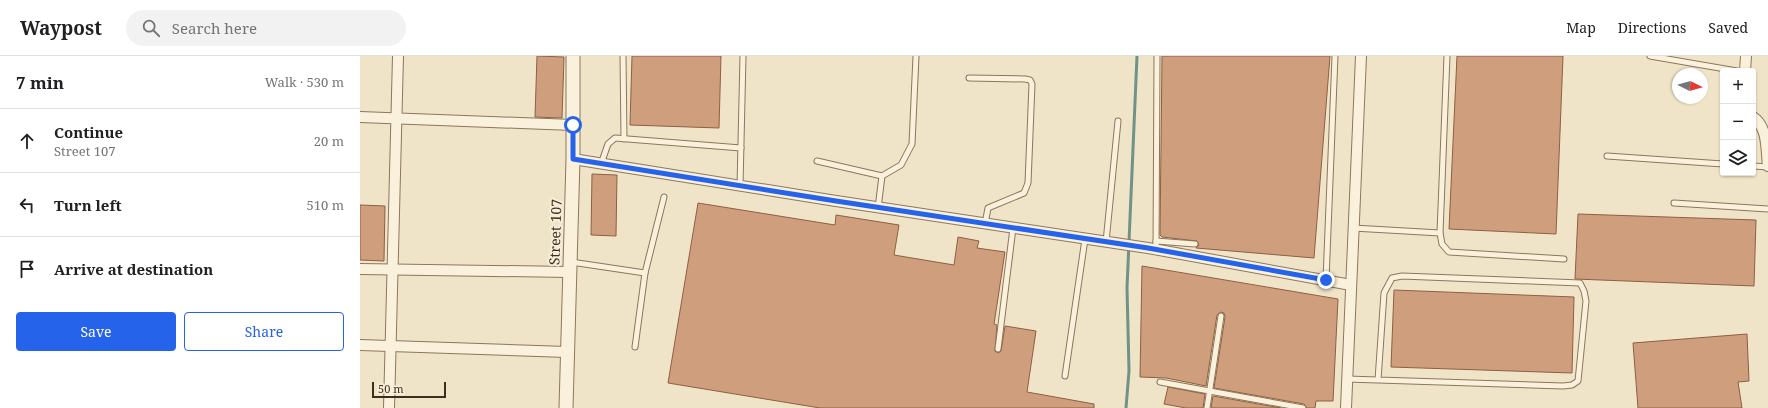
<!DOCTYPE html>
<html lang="en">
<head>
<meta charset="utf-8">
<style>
  body { margin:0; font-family:"Noto Serif",serif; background:#f2f2f2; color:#202124 }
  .controls { position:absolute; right:12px; top:12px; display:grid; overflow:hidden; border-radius:4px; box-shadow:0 1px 3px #0004 }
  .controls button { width:36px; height:36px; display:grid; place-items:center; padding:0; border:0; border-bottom:1px solid #e0e0e0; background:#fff; color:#202124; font:20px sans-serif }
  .compass { position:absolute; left:1312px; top:12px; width:36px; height:36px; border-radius:50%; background:#fff; box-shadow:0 1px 3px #0004; rotate:96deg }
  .scale { position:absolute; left:12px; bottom:10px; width:74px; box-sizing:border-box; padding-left:4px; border:2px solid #3d2e20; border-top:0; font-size:11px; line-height:14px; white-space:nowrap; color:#3d2e20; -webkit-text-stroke:3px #f7eed8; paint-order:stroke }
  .stop { position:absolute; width:12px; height:12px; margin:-9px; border:3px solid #2563eb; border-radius:50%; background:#fff }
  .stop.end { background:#2563eb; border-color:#fff; box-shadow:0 1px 4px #0008 }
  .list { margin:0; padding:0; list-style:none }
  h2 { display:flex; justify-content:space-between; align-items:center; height:52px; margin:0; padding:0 16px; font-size:17px }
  h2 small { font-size:13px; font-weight:400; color:#757577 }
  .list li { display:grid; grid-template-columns:26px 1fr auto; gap:12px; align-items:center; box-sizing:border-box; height:64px; padding:0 16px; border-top:1px solid #e0e0e0 }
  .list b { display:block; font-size:15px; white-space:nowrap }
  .list p { margin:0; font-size:13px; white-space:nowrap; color:#757577 }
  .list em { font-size:13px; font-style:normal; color:#757577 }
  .actions { display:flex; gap:8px; padding:12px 16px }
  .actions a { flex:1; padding:9px 0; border:1px solid #2563eb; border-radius:4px; text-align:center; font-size:14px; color:#2563eb }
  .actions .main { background:#2563eb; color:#fff }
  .icon { flex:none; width:22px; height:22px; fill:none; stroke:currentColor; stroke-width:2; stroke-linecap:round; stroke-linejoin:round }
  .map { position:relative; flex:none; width:1408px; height:352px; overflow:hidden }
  header { display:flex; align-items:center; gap:24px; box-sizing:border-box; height:56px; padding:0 20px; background:#fff; border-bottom:1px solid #e0e0e0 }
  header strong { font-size:19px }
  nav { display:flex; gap:22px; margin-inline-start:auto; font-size:14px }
  .search { width:280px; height:36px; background:#f2f2f2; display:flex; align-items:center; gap:10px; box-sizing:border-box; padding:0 14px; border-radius:22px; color:#757577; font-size:15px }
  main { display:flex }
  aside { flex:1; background:#fff }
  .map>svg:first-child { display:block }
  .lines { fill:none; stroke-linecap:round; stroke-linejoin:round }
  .stream { stroke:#6f938a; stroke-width:3 }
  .building { fill:#cf9f7d; stroke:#8d5f41 }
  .service-casing { stroke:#8d765c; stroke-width:7 }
  .minor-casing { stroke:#8d765c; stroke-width:12 }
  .tertiary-casing { stroke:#8d765c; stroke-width:15 }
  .service { stroke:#faf1dc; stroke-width:5 }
  .minor { stroke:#faf1dc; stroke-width:10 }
  .tertiary { stroke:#faf1dc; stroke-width:13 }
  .route { stroke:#2563eb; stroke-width:5 }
  .labels { text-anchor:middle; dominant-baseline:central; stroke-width:4; stroke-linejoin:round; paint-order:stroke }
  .street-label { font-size:14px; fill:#3d2e20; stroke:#f7eed8 }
</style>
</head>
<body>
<header>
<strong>Waypost</strong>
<div class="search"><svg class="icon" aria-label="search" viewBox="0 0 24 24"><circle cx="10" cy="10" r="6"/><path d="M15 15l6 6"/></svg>Search here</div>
<nav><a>Map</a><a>Directions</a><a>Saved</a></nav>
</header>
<main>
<aside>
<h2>7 min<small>Walk · 530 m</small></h2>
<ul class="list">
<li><svg class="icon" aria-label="ahead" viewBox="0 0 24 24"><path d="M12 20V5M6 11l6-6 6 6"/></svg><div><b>Continue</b><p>Street 107</p></div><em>20 m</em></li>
<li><svg class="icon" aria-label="left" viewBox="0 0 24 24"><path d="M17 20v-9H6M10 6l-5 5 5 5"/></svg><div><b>Turn left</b></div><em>510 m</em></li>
<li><svg class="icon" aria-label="arrive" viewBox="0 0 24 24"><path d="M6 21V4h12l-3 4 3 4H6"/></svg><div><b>Arrive at destination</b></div></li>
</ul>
<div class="actions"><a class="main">Save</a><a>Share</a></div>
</aside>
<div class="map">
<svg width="1408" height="352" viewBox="0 0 1408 352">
  <rect width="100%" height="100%" fill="#f0e4c8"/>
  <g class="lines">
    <path class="stream" d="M 766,352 L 769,315 L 767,232 L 777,0"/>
  </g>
  <g class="building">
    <path d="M 177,0 L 204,1 L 202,62 L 175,61 Z"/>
    <path d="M 272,0 L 361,0 L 359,72 L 270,69 Z"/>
    <path d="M 802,0 L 970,0 L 954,202 L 836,192 L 839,189 L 837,185 L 802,181 L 800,179 Z"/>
    <path d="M 1097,0 L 1203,0 L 1196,178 L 1089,173 Z"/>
    <path d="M 232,118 L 257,119 L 256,180 L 231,179 Z"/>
    <path d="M 338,147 L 475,169 L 476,159 L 539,169 L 534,199 L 594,209 L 598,181 L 619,185 L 617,192 L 645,196 L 634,268 L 637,269 L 635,295 L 638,297 L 641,295 L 645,270 L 676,275 L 667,336 L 734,348 L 734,352 L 460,352 L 308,327 Z"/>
    <path d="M 0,149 L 25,150 L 24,205 L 0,204 Z"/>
    <path d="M 1218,158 L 1396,164 L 1394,230 L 1215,223 Z"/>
    <path d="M 782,210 L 978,243 L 973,345 L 956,345 L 955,352 L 947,352 L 944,348 L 854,332 L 865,261 L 864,257 L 861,256 L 857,259 L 846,330 L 806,322 L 780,321 Z"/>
    <path d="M 1034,234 L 1214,241 L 1212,317 L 1031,311 Z"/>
    <path d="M 1387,278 L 1389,325 L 1378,326 L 1382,352 L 1278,352 L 1273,287 Z"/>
    <path d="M 808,331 L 845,338 L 843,352 L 826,352 L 804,348 Z"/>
    <path d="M 853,340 L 921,352 L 851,352 Z"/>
  </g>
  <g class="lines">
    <g class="service-casing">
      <g id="service">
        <path d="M 263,0 L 264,83"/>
        <path d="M 1087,0 L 1080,177 L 1082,188 L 1089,196 L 1204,203"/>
        <path d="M 1290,0 L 1377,15"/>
        <path d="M 609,22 L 665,23 L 670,24 L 672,28 L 668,127 L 664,137 L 628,152 L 625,168"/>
        <path d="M 1247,100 L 1363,108"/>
        <path d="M 457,105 L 522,120"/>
        <path d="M 241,108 L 248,88 L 255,82 L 381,92"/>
        <path d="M 1393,110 L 1408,111"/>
        <path d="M 380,130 L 383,0"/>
        <path d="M 1314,147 L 1408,153"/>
        <path d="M 518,152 L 522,120 L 541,109 L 552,88 L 556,0"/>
        <path d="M 993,172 L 1080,177"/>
        <path d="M 796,185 L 835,188"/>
        <path d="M 746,186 L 758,65"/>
        <path d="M 796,194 L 797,0"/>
        <path d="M 211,206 L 285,217 L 304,141"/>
        <path d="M 966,224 L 975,0"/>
        <path d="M 275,291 L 285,217"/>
        <path d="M 638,293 L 653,172"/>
        <path d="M 705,320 L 725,183"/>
        <path d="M 987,323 L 1203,330 L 1212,329 L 1218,325 L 1226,245 L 1224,235 L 1220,227 L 1042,220 L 1032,222 L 1024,237 L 1018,324"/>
        <path d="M 800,326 L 943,352"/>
        <path d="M 847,352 L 861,260"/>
      </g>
    </g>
    <g class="minor-casing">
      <g id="minor">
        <path d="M 1385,15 L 1386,0"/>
        <path d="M 0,61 L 213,69"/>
        <path d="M 1393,61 C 1408,71 1406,93 1408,110"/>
        <path d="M 213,103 L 476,145 L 788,192 L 991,229"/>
        <path d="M 0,213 L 210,216"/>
        <path d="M 0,289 L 207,296"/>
        <path d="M 29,352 L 38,0"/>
        <path d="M 986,352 L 1001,0"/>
      </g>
    </g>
    <g class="tertiary-casing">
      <path id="tertiary" d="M 206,352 L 213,103 L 213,0"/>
    </g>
    <use href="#service" class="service"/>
    <use href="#minor" class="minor"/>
    <use href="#tertiary" class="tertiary"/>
  </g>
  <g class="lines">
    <path class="route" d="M 213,69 L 213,103 L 476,145 L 788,192 L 966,224"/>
  </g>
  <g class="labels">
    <g class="street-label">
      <text transform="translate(195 176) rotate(-88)">Street 107</text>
    </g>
  </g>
</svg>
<div class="controls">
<button>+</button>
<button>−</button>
<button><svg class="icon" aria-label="layers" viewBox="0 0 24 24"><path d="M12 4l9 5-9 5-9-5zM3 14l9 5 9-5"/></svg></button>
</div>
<svg class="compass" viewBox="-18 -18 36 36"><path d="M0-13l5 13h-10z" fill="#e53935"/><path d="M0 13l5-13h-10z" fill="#757577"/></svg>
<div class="scale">50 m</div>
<div class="stop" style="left:213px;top:69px"></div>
<div class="stop end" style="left:966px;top:224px"></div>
</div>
</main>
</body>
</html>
